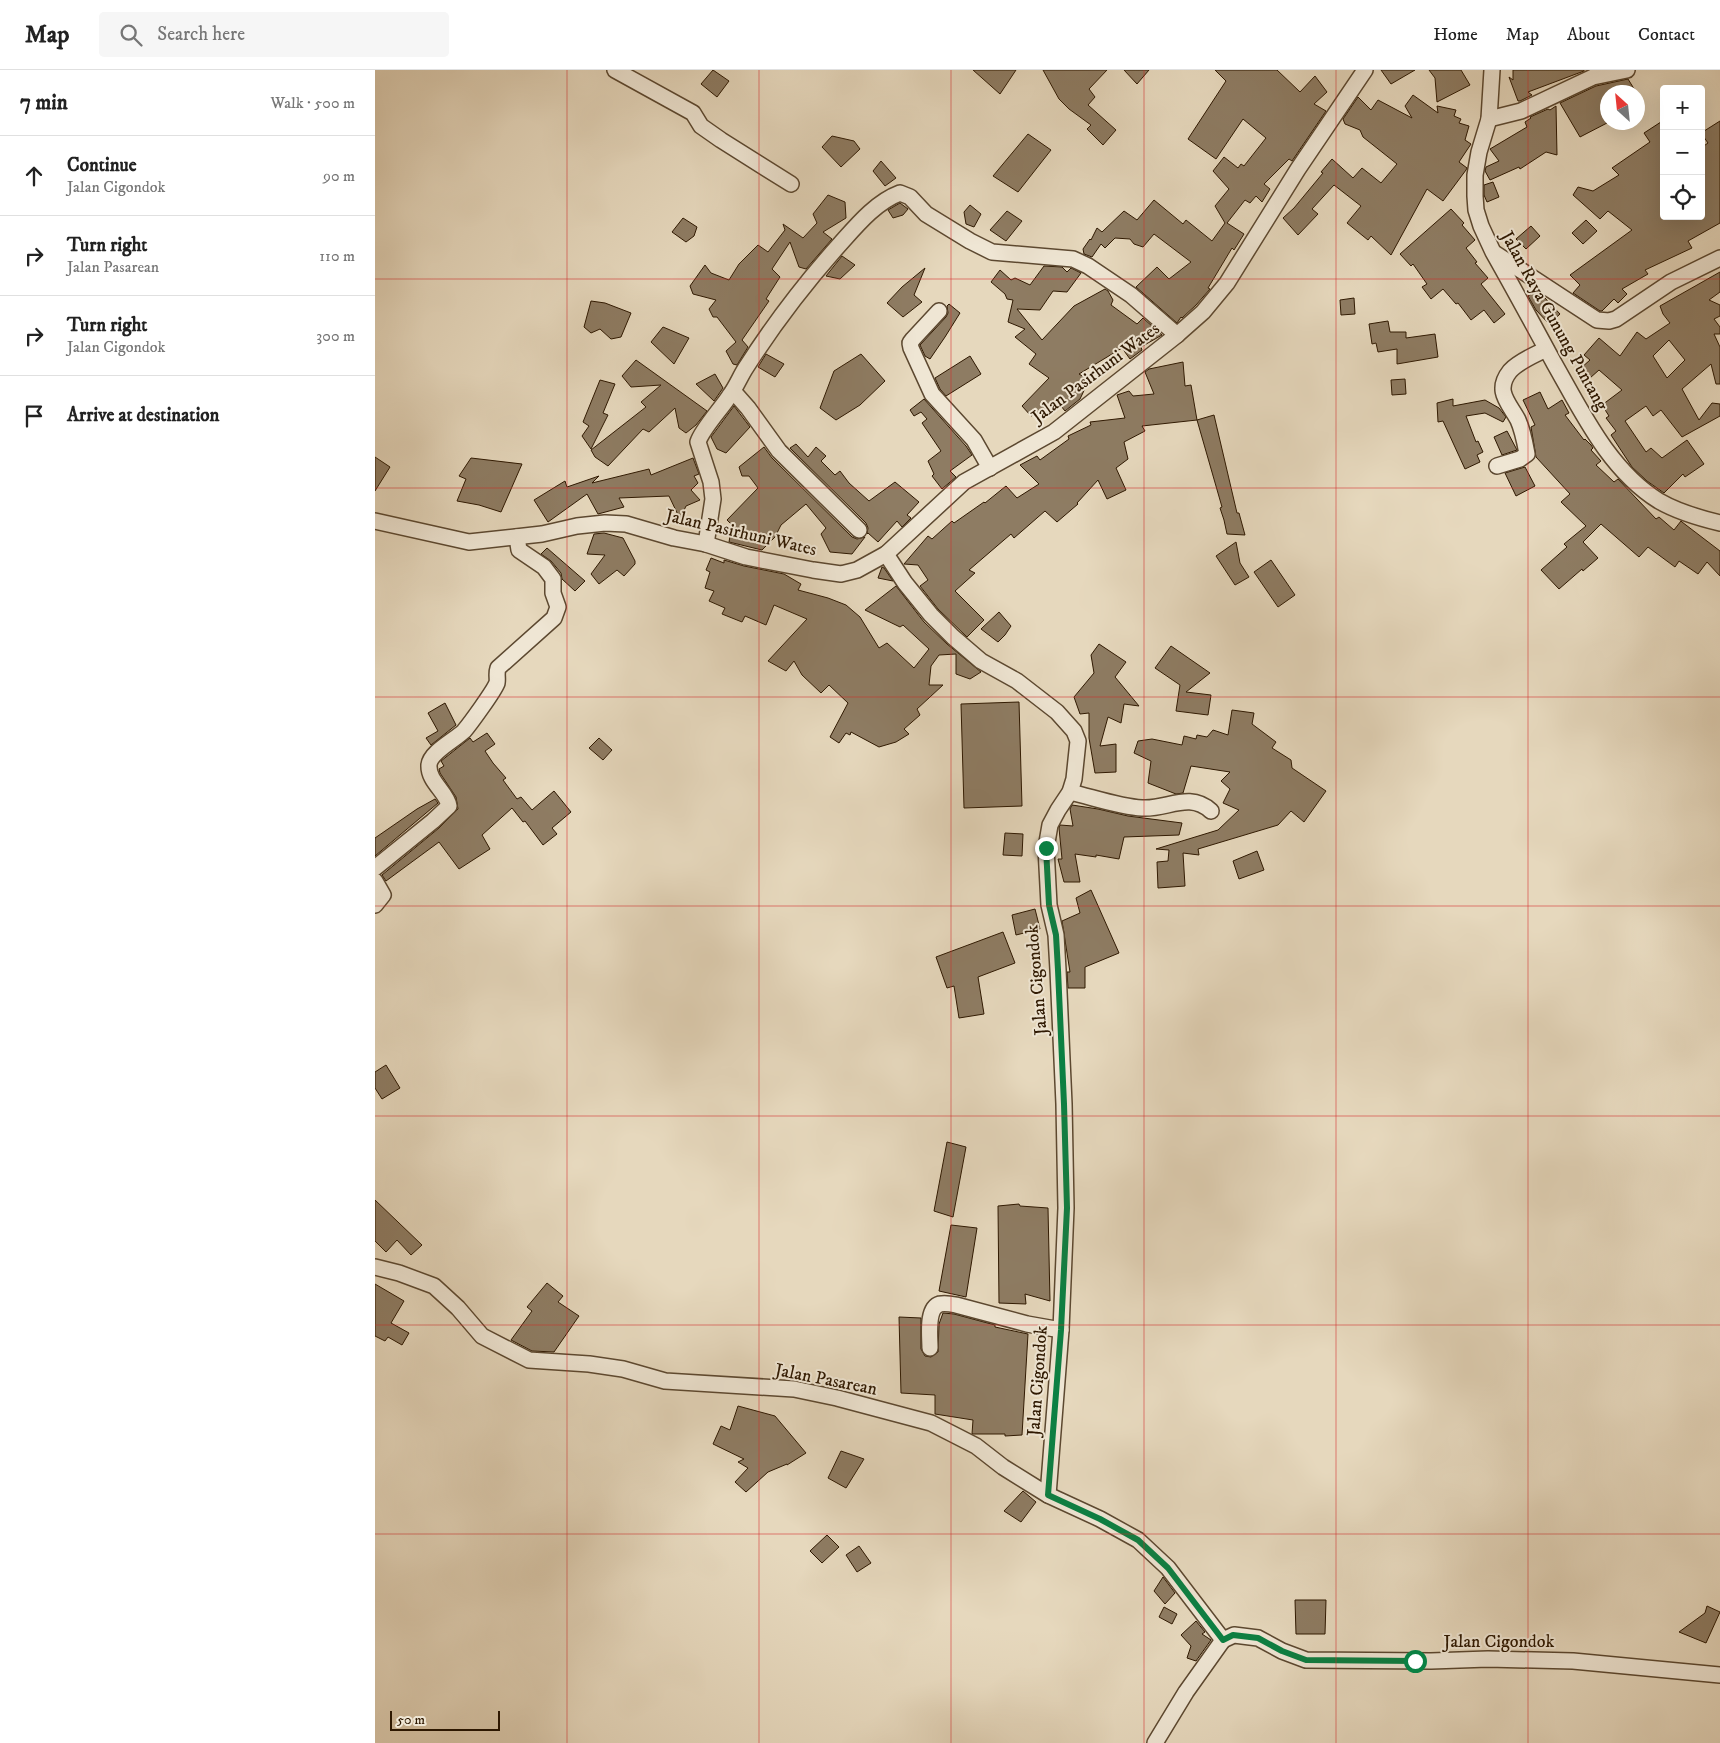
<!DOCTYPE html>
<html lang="en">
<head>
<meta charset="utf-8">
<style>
  body { margin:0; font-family:"IM FELL DW Pica",serif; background:#f6f6f6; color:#222 }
  .controls { position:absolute; right:15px; top:15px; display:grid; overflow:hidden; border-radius:5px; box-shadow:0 5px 20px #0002 }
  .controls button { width:45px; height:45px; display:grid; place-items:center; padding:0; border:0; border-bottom:1px solid #e0e0e0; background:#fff; color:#222; font:25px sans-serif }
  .compass { position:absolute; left:1225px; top:15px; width:45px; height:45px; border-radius:50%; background:#fff; box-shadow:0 5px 20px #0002; rotate:333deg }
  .scale { position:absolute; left:15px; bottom:12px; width:110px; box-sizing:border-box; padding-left:5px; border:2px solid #2e1801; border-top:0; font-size:14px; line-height:18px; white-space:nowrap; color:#2e1801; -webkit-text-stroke:4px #efe6d4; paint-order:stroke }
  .stop { position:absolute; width:15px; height:15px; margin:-11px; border:4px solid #0b8043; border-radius:50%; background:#fff }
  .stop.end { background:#0b8043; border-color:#fff; box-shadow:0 1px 5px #0008 }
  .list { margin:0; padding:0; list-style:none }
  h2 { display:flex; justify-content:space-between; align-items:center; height:65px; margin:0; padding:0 20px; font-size:21px }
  h2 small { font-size:16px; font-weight:400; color:#767676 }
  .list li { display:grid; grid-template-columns:32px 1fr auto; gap:15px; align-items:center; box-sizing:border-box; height:80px; padding:0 20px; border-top:1px solid #e0e0e0 }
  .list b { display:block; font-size:19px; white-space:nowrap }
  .list p { margin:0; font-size:16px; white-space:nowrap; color:#767676 }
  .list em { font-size:16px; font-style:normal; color:#767676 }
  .icon { flex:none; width:28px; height:28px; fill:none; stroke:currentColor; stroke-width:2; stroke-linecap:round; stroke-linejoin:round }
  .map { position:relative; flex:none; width:1345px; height:1673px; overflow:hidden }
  header { display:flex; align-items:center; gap:30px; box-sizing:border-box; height:70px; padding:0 25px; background:#fff; border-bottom:1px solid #e0e0e0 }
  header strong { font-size:24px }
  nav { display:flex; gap:28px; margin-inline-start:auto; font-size:18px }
  .search { width:350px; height:45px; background:#f6f6f6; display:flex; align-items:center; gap:12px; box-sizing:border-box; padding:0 18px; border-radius:5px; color:#767676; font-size:19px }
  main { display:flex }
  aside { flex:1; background:#fff }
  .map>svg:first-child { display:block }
  .building { fill:#8e7c63; stroke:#2e1801; fill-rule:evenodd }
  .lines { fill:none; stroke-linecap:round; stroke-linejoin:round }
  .minor-casing { stroke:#5c4830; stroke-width:18 }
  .minor { stroke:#efe6d4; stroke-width:15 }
  .route { stroke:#0b8043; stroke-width:6 }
  .grid { fill:none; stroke:#d62828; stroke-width:1; stroke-opacity:0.55 }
  .labels { text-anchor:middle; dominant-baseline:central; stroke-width:4; stroke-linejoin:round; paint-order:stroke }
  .street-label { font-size:18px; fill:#2e1801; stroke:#efe6d4 }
</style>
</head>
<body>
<header>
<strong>Map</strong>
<div class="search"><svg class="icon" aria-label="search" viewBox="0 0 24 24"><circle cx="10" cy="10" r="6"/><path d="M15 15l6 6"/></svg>Search here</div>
<nav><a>Home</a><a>Map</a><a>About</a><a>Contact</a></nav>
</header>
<main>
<aside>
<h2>7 min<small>Walk · 500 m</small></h2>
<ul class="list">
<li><svg class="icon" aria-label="ahead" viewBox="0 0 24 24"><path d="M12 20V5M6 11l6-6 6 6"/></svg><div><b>Continue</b><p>Jalan Cigondok</p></div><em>90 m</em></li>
<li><svg class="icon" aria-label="right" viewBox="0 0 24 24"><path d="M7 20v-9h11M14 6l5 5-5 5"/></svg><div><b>Turn right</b><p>Jalan Pasarean</p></div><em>110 m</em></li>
<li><svg class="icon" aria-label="right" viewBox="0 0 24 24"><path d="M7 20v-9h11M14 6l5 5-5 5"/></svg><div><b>Turn right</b><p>Jalan Cigondok</p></div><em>300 m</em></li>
<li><svg class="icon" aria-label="arrive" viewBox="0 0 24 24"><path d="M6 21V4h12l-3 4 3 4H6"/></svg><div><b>Arrive at destination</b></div></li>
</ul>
</aside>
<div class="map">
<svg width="1345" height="1673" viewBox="0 0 1345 1673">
  <rect width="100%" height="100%" fill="#e6d8bd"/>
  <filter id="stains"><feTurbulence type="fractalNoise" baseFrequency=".004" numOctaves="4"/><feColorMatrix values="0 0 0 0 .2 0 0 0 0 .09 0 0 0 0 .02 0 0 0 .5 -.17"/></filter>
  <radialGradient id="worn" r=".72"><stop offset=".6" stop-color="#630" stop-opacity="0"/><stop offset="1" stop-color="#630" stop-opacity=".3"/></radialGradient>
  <g class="building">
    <path d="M 338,0 L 354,11 L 342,27 L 326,14 Z"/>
    <path d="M 598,0 L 641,0 L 625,24 Z"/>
    <path d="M 668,0 L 732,0 L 714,19 L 720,27 L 713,35 L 741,60 L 728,75 L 712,59 L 716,55 L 694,39 L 684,29 Z"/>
    <path d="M 749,0 L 774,0 L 762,14 Z"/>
    <path d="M 840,0 L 902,0 L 925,22 L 940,6 L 952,22 L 939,34 L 951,41 L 917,91 L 914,89 L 889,114 L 895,119 L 887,132 L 881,126 L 875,133 L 870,130 L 852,153 L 869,164 L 859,180 L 857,178 L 833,218 L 835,219 L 821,235 L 807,248 L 806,247 L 802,253 L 761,217 L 782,197 L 794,209 L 816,192 L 779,164 L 768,177 L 759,174 L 755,169 L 740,168 L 730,178 L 726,174 L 717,187 L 709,184 L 708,179 L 715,169 L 716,170 L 722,158 L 727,162 L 749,141 L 762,150 L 779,130 L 808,154 L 811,150 L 837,171 L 850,153 L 840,136 L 854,119 L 838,101 L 849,87 L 863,98 L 866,94 L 869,96 L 891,68 L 868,49 L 841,89 L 813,69 L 851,11 Z"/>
    <path d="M 1006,0 L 1040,0 L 1016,14 Z"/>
    <path d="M 1054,0 L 1086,0 L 1095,15 L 1062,32 L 1060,8 Z"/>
    <path d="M 1138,0 L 1209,0 L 1209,1 L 1153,22 L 1157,25 L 1145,31 L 1143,31 L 1134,7 L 1138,10 Z"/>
    <path d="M 1253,9 L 1261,22 L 1232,22 L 1232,53 L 1205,67 L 1185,33 L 1221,16 Z"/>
    <path d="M 1038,25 L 1063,43 L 1062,36 L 1081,40 L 1079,46 L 1086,49 L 1084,53 L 1094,56 L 1090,70 L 1096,74 L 1084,92 L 1092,98 L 1091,100 L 1068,131 L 1052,119 L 1016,185 L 996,166 L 993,170 L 972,153 L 986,136 L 959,115 L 937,139 L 943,144 L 923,165 L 908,148 L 919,138 L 948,103 L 946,102 L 957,89 L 978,108 L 987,98 L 1006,113 L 1022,94 L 988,67 L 985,60 L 970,54 L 968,49 L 983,27 L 996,40 L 1003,30 L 1037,48 L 1030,36 Z"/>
    <path d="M 1181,36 L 1182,85 L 1171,82 L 1145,99 L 1144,97 L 1115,110 L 1110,101 L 1111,97 L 1124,91 L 1115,79 L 1152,57 L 1150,52 L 1156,48 L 1155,47 L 1173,39 L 1175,40 Z"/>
    <path d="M 1289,50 L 1289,146 L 1326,146 L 1326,78 L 1333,73 L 1326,63 L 1345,51 L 1345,153 L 1313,171 L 1317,178 L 1270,200 L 1273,204 L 1247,219 L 1252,224 L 1243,233 L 1239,229 L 1227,241 L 1225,241 L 1198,223 L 1205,215 L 1195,205 L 1257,160 L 1233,141 L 1225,149 L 1198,125 L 1203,117 L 1218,121 L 1244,105 L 1237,98 L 1275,72 L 1269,63 Z"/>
    <path d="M 653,64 L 676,80 L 643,122 L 618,106 Z"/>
    <path d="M 457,66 L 479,71 L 485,79 L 466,97 L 447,77 Z"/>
    <path d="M 506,91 L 521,108 L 510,116 L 498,101 Z"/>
    <path d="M 1118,112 L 1124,127 L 1112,132 L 1109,125 L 1109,115 Z"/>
    <path d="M 453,125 L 470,132 L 471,148 L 448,162 L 457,169 L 431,199 L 424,197 L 415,172 L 397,199 L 405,207 L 391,229 L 394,231 L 367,270 L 373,277 L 362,295 L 358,294 L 351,281 L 361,272 L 342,247 L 338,247 L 334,239 L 341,230 L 318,224 L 315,216 L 330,195 L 336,203 L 354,210 L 364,194 L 383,175 L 393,182 L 410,160 L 408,154 L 428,168 L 442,153 L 438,144 Z"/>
    <path d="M 525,133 L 533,139 L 528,145 L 518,148 L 513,140 Z"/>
    <path d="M 595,135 L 606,144 L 599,157 L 591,154 L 589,142 Z"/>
    <path d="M 1076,139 L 1089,153 L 1087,155 L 1100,170 L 1091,178 L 1102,192 L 1100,193 L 1113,208 L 1106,214 L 1130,244 L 1119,253 L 1109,240 L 1096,250 L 1083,233 L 1081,234 L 1068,219 L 1056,229 L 1047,217 L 1052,214 L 1038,194 L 1036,196 L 1025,184 Z"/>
    <path d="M 632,141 L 647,151 L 631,171 L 615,160 Z"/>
    <path d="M 308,148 L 322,157 L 319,166 L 311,172 L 297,162 Z"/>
    <path d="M 1211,150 L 1222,161 L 1208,174 L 1197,163 Z"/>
    <path d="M 1156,156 L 1165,166 L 1151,179 L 1141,169 Z"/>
    <path d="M 467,186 L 480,195 L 465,209 L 451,206 Z"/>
    <path d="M 669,196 L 687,197 L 692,202 L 696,198 L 706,203 L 692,222 L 678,221 L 665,240 L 642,239 L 667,270 L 699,236 L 730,219 L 733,221 L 738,230 L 736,235 L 762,254 L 768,248 L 787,265 L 766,277 L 767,280 L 755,289 L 747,278 L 704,304 L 714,310 L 705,329 L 690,341 L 686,336 L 656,346 L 647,336 L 674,308 L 654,294 L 661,284 L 640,267 L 650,259 L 633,252 L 638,230 L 632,229 L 630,224 L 616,212 L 625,200 L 636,210 L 640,208 L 655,215 Z"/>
    <path d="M 550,198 L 539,225 L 547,232 L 528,247 L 512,233 L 527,217 Z"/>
    <path d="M 1345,202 L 1345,222 L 1334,230 L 1345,235 L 1345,246 L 1339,249 L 1345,257 L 1345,264 L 1339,264 L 1345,277 L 1345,314 L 1341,314 L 1336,294 L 1307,319 L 1324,350 L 1337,333 L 1345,334 L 1345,346 L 1307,367 L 1286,340 L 1278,346 L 1271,336 L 1250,351 L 1271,382 L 1276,378 L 1287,388 L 1312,370 L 1329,394 L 1310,407 L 1308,404 L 1289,423 L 1272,411 L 1257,397 L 1236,365 L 1241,361 L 1231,348 L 1234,346 L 1227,335 L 1247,320 L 1224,300 L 1215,308 L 1206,298 L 1215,290 L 1209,285 L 1224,268 L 1245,286 L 1262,262 L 1271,269 L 1295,253 L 1288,244 L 1285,236 ZM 1294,270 L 1310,290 L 1292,308 L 1278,286 Z"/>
    <path d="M 1160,221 L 1169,227 L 1185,244 L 1174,254 L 1161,240 L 1153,226 Z"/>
    <path d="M 979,228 L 980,244 L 966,245 L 965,230 Z"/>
    <path d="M 216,231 L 230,233 L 256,243 L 246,267 L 236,269 L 225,259 L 216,263 L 209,257 Z"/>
    <path d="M 574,234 L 585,243 L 570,267 L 555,289 L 550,286 L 545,275 L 571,247 L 573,243 L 572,236 Z"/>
    <path d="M 1013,251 L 1015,262 L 1031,262 L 1031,268 L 1060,264 L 1063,287 L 1022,294 L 1022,279 L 1003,282 L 1001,273 L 997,274 L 994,254 Z"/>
    <path d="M 288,257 L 314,268 L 299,294 L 276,272 Z"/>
    <path d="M 391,284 L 409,294 L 400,307 L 383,297 Z"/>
    <path d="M 486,284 L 510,311 L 485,335 L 461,350 L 445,338 L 459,301 Z"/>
    <path d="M 595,286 L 606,304 L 571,326 L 565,319 L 560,308 Z"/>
    <path d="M 261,290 L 332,341 L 321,355 L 311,363 L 304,358 L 300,338 L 274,362 L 268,359 L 233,396 L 220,387 L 216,380 L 271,337 L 266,332 L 286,315 L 256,317 L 247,306 Z"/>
    <path d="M 808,292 L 810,316 L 816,315 L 822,350 L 767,356 L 770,361 L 749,372 L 753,389 L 741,398 L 751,420 L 732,429 L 723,410 L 702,433 L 703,434 L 682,452 L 670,441 L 639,468 L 636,464 L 594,500 L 600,503 L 580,521 L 609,550 L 592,567 L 563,539 L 545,516 L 553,510 L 543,495 L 529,494 L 553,466 L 557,469 L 577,451 L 579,453 L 609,432 L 610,433 L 631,416 L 642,428 L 664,414 L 645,395 L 662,386 L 665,390 L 694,369 L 693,366 L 716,355 L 715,352 L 750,348 L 742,325 L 754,321 L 758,326 L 779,324 L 770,302 L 774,299 Z"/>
    <path d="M 340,304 L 348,318 L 339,331 L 321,314 Z"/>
    <path d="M 1030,309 L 1031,324 L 1017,325 L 1016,310 Z"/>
    <path d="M 225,310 L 240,314 L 228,343 L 233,345 L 216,379 L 207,366 L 214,356 L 208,352 Z"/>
    <path d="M 1165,322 L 1173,339 L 1187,330 L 1194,343 L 1190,345 L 1209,370 L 1210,369 L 1216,375 L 1218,378 L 1216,380 L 1226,391 L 1221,395 L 1239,412 L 1243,409 L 1281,449 L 1284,447 L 1299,460 L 1306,451 L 1307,452 L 1345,481 L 1345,506 L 1332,492 L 1323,504 L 1304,491 L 1300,497 L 1273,477 L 1264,487 L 1226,454 L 1208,472 L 1223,488 L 1208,501 L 1207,499 L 1184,519 L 1166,500 L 1192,477 L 1189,474 L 1211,456 L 1186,432 L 1195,424 L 1161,387 L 1156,357 L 1160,355 L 1148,330 Z"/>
    <path d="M 549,329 L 591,376 L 597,385 L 575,401 L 581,407 L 567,419 L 557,406 L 559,404 L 553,391 L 566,381 L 547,353 L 552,349 L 546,342 L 539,346 L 535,340 Z"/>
    <path d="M 1078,329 L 1078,336 L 1110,330 L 1124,338 L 1131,347 L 1128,352 L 1110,343 L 1091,346 L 1101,372 L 1103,371 L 1108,382 L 1102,385 L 1105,392 L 1090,399 L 1068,351 L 1063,352 L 1062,333 Z"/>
    <path d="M 359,336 L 375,357 L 351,383 L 342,379 L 336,367 Z"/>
    <path d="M 839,345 L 862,443 L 864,443 L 870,465 L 852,464 L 849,450 L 845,438 L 847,437 L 822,350 Z"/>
    <path d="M 1132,361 L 1142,380 L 1127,385 L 1119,367 Z"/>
    <path d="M 421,374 L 433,387 L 441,377 L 451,386 L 446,391 L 460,405 L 465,401 L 474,413 L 494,431 L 520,412 L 544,432 L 532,445 L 536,448 L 527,457 L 522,451 L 503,472 L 493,463 L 492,464 L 493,458 L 491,453 L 415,378 Z"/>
    <path d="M 389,377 L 397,388 L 477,467 L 482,469 L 490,467 L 477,484 L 455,482 L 446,464 L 451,458 L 431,434 L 406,455 L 400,467 L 387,480 L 354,472 L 357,455 L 352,450 L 383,418 L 374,406 L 367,406 L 364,397 Z"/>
    <path d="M 0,387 L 15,397 L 0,421 Z"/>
    <path d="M 96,388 L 147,394 L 126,442 L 104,435 L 82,431 L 91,409 L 84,406 Z"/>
    <path d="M 318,388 L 324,404 L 319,406 L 323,413 L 316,420 L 325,430 L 311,436 L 305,449 L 294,426 L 244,428 L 249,437 L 223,444 L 212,424 L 173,452 L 159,430 L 190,411 L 192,417 L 224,406 L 217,413 L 274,399 L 276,405 Z"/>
    <path d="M 1150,397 L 1160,416 L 1141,426 L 1130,403 Z"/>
    <path d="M 229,463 L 248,468 L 260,491 L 260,494 L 249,506 L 242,500 L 224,514 L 216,504 L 230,485 L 212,484 L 219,464 Z"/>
    <path d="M 861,472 L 865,493 L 874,507 L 860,515 L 841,486 Z"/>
    <path d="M 172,478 L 210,511 L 200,521 L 187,509 L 186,503 L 176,491 L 166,484 Z"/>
    <path d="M 336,488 L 349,493 L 349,490 L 369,496 L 409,504 L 426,514 L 423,520 L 453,528 L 471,535 L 485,547 L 504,578 L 512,573 L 539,598 L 554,579 L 528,555 L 525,557 L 490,540 L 521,516 L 549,552 L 572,574 L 606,602 L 595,609 L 581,604 L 581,584 L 564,585 L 556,596 L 554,615 L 568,615 L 542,639 L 545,645 L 529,659 L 534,664 L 521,672 L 504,677 L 476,662 L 475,665 L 471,663 L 464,673 L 455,667 L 473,633 L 454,615 L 446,623 L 427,605 L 419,591 L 411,601 L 393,591 L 432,549 L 399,535 L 391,555 L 370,546 L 367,552 L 347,544 L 350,538 L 334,531 L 339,521 L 330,518 L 335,502 L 331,500 Z"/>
    <path d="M 896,490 L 920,525 L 903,537 L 879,502 Z"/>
    <path d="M 507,497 L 509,498 L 518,511 L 503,508 Z"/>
    <path d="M 624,542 L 636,556 L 630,565 L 623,572 L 606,559 Z"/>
    <path d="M 724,574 L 751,592 L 740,607 L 764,636 L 749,634 L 746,653 L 733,647 L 725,676 L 741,674 L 741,702 L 720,703 L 714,668 L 714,643 L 705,644 L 699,627 L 719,603 L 716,585 Z"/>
    <path d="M 796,576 L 835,603 L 811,622 L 836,625 L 833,645 L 801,641 L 805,615 L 780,598 Z"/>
    <path d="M 644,632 L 647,736 L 589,738 L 586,634 Z"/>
    <path d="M 70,633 L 81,655 L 56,675 L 51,668 L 63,661 L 53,643 Z"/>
    <path d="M 857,640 L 879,643 L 877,654 L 901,672 L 897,678 L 916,690 L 917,698 L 951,721 L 929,752 L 916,741 L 903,755 L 823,779 L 824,785 L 808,783 L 810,816 L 783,818 L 782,792 L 793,791 L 794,780 L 781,779 L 843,760 L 864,740 L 848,733 L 855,719 L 846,711 L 855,702 L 816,696 L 808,723 L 801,724 L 773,713 L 776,691 L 759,683 L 763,671 L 777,669 L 807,675 L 809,666 L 821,669 L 822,665 L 832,667 L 838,660 L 853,665 Z"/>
    <path d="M 112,663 L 120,674 L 110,681 L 118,693 L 131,708 L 128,710 L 142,729 L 146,727 L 157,740 L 179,721 L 196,742 L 177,758 L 182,764 L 168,775 L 150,751 L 148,752 L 137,738 L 107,765 L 115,779 L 84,799 L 64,772 L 11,811 L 7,805 L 64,758 L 83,739 L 81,727 L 65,703 L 64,699 L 69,696 L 66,691 L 95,668 L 98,672 Z"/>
    <path d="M 224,668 L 237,680 L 228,690 L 214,678 Z"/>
    <path d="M 60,729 L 63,733 L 0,786 L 0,768 L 42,739 Z"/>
    <path d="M 697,735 L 723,739 L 753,746 L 807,753 L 804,765 L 749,767 L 744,789 L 721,785 L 721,787 L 700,784 L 705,812 L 689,812 L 683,789 L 687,789 L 684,758 L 685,755 L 698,756 L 695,739 Z"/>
    <path d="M 630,763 L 648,764 L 647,786 L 628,785 Z"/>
    <path d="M 882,781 L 889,800 L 864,809 L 858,791 Z"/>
    <path d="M 716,820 L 744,883 L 710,897 L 710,918 L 693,918 L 692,902 L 695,902 L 687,851 L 705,843 L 701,828 Z"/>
    <path d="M 660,839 L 665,859 L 641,865 L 637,845 Z"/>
    <path d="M 628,862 L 640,893 L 603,907 L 609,944 L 584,948 L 579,916 L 572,918 L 561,887 Z"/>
    <path d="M 11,995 L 25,1018 L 7,1029 L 0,1018 L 0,1002 Z"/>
    <path d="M 572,1072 L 591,1077 L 578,1147 L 559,1141 Z"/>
    <path d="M 0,1130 L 47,1175 L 36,1185 L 22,1170 L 11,1182 L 0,1171 Z"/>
    <path d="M 644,1134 L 645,1136 L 673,1138 L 675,1231 L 650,1224 L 651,1234 L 624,1233 L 623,1136 Z"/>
    <path d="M 576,1155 L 602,1158 L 591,1227 L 564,1221 Z"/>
    <path d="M 172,1213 L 188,1226 L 183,1232 L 204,1246 L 179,1282 L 157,1281 L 136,1270 L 157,1241 L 152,1237 Z"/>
    <path d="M 0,1214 L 29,1231 L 16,1253 L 34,1263 L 27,1275 L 13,1267 L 10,1271 L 0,1266 Z"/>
    <path d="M 568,1243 L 579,1244 L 620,1255 L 620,1257 L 653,1264 L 647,1365 L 630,1366 L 630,1364 L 597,1364 L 598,1350 L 560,1344 L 560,1325 L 526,1323 L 524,1247 L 546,1248 L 546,1279 L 550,1286 L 556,1287 L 563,1282 L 564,1254 Z"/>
    <path d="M 363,1336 L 400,1346 L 431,1383 L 412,1395 L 412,1394 L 393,1402 L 371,1422 L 360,1412 L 373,1398 L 363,1392 L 369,1389 L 338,1374 L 346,1356 L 355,1360 Z"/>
    <path d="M 466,1381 L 489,1389 L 471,1418 L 453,1408 Z"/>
    <path d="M 648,1421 L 661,1432 L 646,1452 L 629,1441 Z"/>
    <path d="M 452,1465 L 464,1477 L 447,1493 L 435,1481 Z"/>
    <path d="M 484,1476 L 496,1493 L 482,1502 L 471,1485 Z"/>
    <path d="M 788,1507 L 800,1523 L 790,1534 L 779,1521 Z"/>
    <path d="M 920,1530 L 951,1530 L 950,1564 L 921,1564 Z"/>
    <path d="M 1332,1536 L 1345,1542 L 1331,1573 L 1304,1562 L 1330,1543 Z"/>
    <path d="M 789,1537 L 802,1544 L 797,1554 L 784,1547 Z"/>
    <path d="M 821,1551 L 830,1562 L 827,1564 L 836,1570 L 821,1591 L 812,1588 L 816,1576 L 806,1565 Z"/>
  </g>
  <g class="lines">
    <g class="minor-casing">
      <g id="minor">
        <path d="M 240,0 L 318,43 L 326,56 L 346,70 L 416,114"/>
        <path d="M 1117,0 L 1114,49 L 1104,82 L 1100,105 L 1100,126 L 1101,140 L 1106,156 L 1118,182 C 1139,219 1159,256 1179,293 C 1207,342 1234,400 1284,431 C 1303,442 1324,448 1345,453"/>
        <path d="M 1114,49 L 1146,41 L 1218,7 L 1252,0"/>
        <path d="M 1121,184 L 1222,250 L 1234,251 L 1241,249 L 1296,212 L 1345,188"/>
        <path d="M 564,241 L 538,269 L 535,273 L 536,278 L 557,324 L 599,370 L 615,398"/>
        <path d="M 358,321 L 373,338 L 404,381 L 484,460"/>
        <path d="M 1122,396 L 1145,389 L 1152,384 C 1150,373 1148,361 1143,350 C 1134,333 1119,321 1135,301 C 1144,291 1160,285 1171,279"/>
        <path d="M 0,451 L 94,472 L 167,464 L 202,456 L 230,453 L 251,454 L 299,468 L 331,474 L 371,487 L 438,500 L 466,504 L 482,500 L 511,484 L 589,412 L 679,362 L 802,265 L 828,242 L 852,213 L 923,99 L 990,0"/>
        <path d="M 331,474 L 338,429 L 336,412 L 323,372 C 327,359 347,338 355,325 C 361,317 365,307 370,299 C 398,255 430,213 465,174 C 482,155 501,132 525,123 L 535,127 L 551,144 L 595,171 L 617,182 L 698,189 L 713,196 L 756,225 L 802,265"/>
        <path d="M 511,484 L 530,513 L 556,545 L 578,567 L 606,591 L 642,611 L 682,642 L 699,661 L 703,671 L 699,709 L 695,722 L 683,740 L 675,755 L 671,778 L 674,835 L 681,865 L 683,900 L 689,1034 L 691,1138 L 686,1260 L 673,1425"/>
        <path d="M 695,722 C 717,727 745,737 767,738 C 792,740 814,721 836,741"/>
        <path d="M 0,798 L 58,751 L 74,736 C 72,722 53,712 54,695 C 55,682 80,670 89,661 C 95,654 119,621 122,613 C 123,608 121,604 123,598 L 179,548 L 183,537 L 178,523 L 178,509 L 169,497 L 144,480 L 142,467"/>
        <path d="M 0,811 L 8,825 L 0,835"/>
        <path d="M 0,1197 L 24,1203 L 59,1216 L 83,1238 L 107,1266 L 154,1290 L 214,1294 L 248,1299 L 290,1311 L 419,1319 L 462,1328 L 556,1353 L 601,1376 L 628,1397 L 673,1425 L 725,1449 L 763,1470 L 793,1498 L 848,1570"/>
        <path d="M 555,1278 C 555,1266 551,1238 565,1234 C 570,1233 576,1234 581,1235 L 652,1254 L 686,1260"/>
        <path d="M 848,1570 L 859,1565 L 883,1568 L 907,1581 L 931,1590 L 1056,1591 L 1113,1589 L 1198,1591 L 1345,1605"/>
        <path d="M 780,1673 L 811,1622 L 848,1570"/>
      </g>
    </g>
    <use href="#minor" class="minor"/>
  </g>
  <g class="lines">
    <path class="route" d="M 671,778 L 674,835 L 681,865 L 683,900 L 689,1034 L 692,1138 L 686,1260 L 673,1425 L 725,1449 L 763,1470 L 793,1498 L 848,1570 L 858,1565 L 883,1568 L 907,1581 L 931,1590 L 1040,1591"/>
  </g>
  <path class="grid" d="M 192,0 L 192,1673M 384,0 L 384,1673M 576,0 L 576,1673M 769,0 L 769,1673M 961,0 L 961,1673M 1153,0 L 1153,1673M 0,209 L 1345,209M 0,418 L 1345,418M 0,627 L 1345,627M 0,836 L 1345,836M 0,1046 L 1345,1046M 0,1255 L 1345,1255M 0,1464 L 1345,1464"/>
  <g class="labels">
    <g class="street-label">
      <text transform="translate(1179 251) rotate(61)">Jalan Raya Gunung Puntang</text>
      <text transform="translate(721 303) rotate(-37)">Jalan Pasirhuni Wates</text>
      <text transform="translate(366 463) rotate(13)">Jalan Pasirhuni Wates</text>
      <text transform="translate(662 910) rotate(-95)">Jalan Cigondok</text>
      <text transform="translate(451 1310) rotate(11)">Jalan Pasarean</text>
      <text transform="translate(663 1311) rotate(-86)">Jalan Cigondok</text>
      <text x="1124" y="1572">Jalan Cigondok</text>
    </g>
  </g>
  <rect width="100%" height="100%" filter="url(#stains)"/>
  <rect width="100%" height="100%" fill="url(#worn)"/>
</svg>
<div class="controls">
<button>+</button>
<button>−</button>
<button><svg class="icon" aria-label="locate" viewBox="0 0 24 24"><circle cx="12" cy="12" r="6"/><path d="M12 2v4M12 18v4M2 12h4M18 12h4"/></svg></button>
</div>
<svg class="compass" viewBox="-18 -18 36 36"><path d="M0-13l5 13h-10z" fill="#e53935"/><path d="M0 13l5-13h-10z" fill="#767676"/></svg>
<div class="scale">50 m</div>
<div class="stop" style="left:1040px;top:1591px"></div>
<div class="stop end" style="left:671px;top:778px"></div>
</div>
</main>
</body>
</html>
